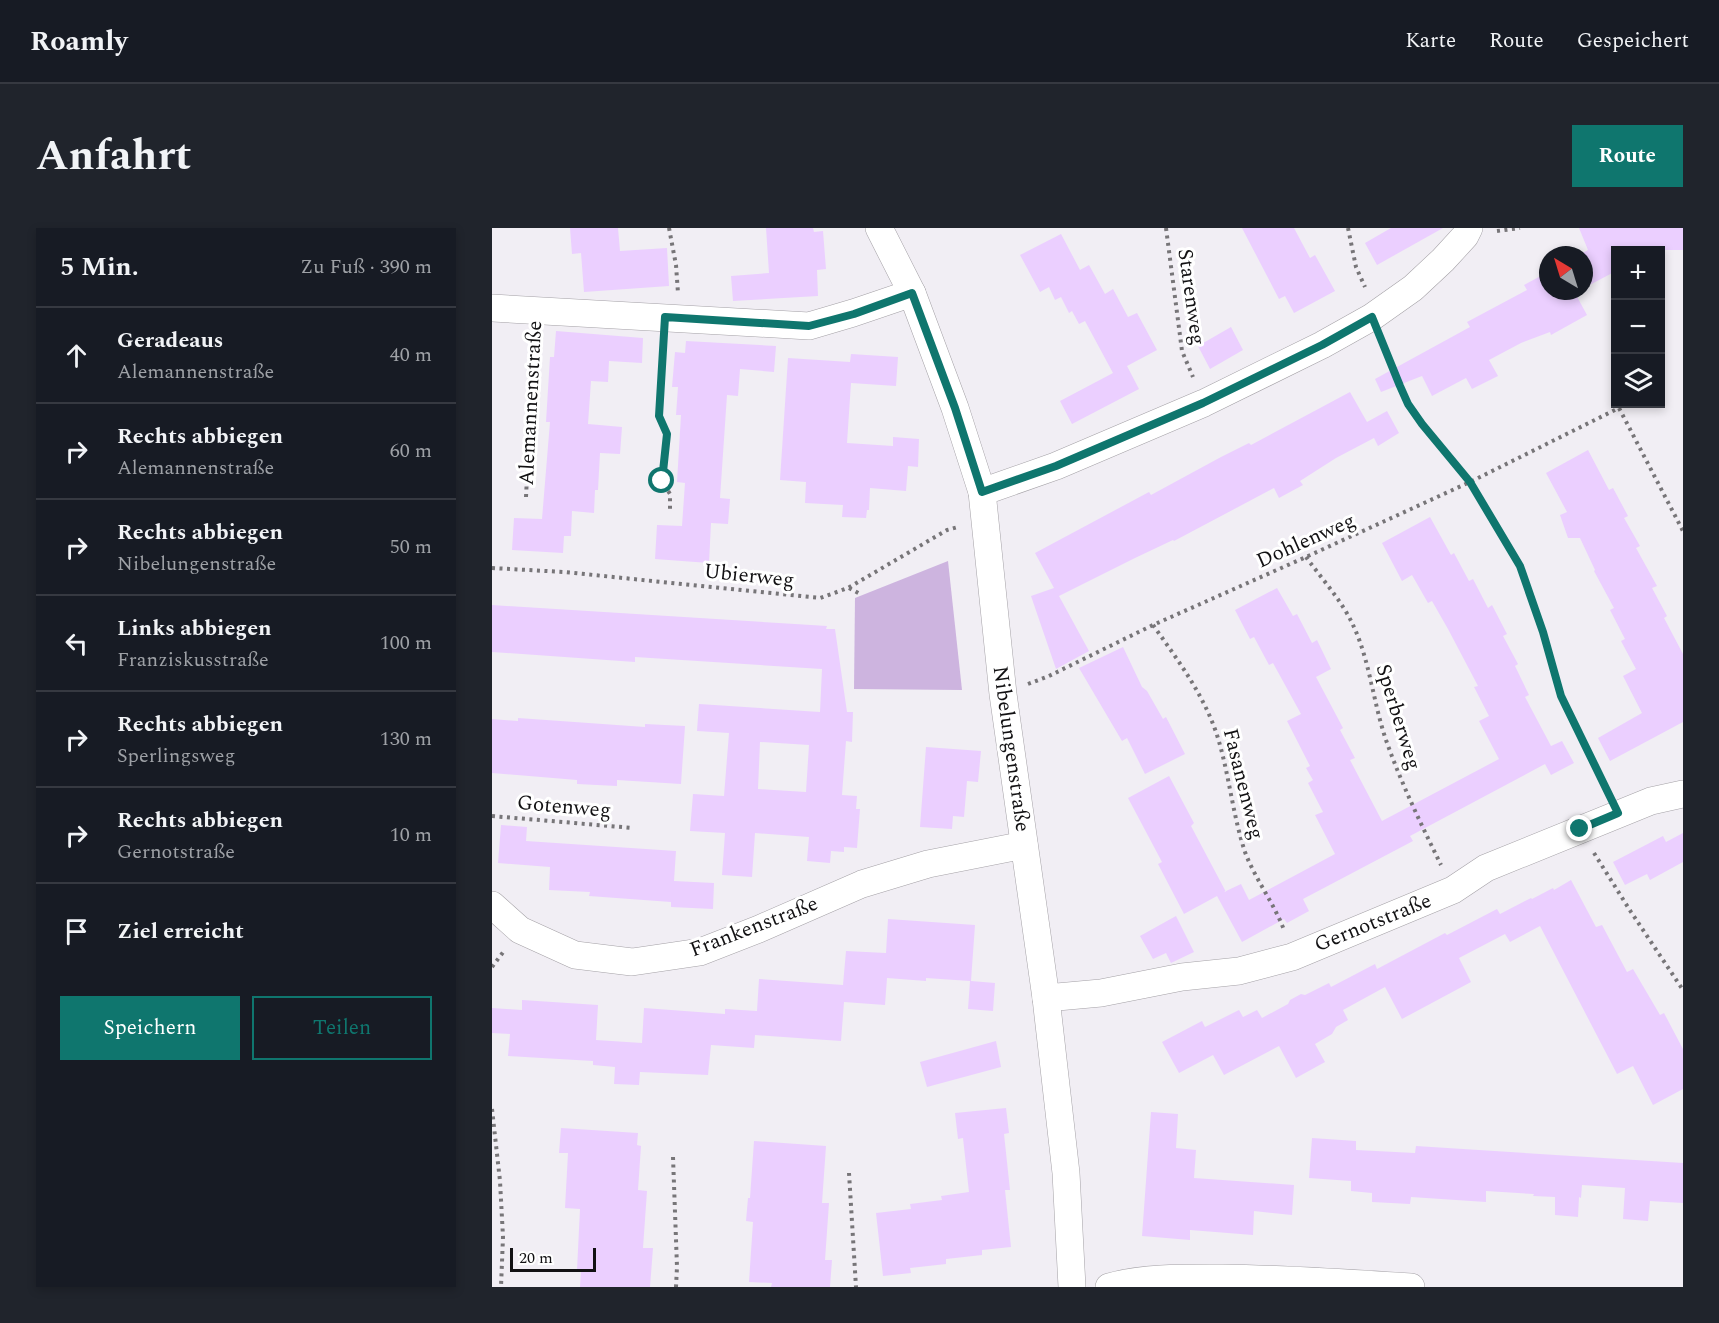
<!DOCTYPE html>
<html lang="de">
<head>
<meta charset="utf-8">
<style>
  body { margin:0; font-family:Spectral,serif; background:#20242c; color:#f1f3f6 }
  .controls { position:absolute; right:18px; top:18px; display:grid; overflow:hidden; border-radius:0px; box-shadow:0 3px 9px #0003 }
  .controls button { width:54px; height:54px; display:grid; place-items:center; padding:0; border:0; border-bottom:2px solid #363941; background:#171b24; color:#f1f3f6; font:30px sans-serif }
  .compass { position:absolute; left:1047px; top:18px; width:54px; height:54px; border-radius:50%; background:#171b24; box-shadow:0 3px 9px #0003; rotate:322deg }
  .scale { position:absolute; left:18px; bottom:15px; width:86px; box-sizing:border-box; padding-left:6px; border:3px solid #121113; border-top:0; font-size:16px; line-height:21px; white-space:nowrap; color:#121113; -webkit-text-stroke:4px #fff; paint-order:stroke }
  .stop { position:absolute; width:18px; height:18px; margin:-14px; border:4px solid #0f766e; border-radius:50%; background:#fff }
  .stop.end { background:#0f766e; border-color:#fff; box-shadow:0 2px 6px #0008 }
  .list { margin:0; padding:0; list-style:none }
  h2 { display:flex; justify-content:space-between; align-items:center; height:78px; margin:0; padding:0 24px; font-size:26px }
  h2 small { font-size:20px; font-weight:400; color:#9ea1a6 }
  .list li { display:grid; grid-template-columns:39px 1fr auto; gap:18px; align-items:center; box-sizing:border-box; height:96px; padding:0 24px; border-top:2px solid #363941 }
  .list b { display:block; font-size:22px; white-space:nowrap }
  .list p { margin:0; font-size:20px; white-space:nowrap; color:#9ea1a6 }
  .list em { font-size:20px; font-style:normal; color:#9ea1a6 }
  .actions { display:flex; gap:12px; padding:18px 24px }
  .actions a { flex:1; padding:14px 0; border:2px solid #0f766e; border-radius:0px; text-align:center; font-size:21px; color:#0f766e }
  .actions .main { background:#0f766e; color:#fff }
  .icon { flex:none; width:33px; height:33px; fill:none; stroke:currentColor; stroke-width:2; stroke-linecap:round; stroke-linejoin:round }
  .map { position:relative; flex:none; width:1191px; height:1059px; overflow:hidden; border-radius:0px }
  header { display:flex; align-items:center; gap:36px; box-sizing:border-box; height:84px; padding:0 30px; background:#171b24; border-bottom:2px solid #363941 }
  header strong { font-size:28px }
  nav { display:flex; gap:33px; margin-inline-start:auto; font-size:21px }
  .intro { display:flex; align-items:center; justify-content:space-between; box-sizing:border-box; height:144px; padding:0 36px }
  h1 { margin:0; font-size:42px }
  .button { padding:15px 27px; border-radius:0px; background:#0f766e; color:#fff; font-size:21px; font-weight:700 }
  main { display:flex; gap:36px; padding:0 36px }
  aside { flex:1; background:#171b24; border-radius:0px; box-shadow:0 3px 9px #0003 }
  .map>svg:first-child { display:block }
  .green { fill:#cdb4df }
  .building { fill:#ebcfff; fill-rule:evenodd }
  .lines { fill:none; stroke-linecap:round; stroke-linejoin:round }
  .minor-casing { stroke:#a4a1a6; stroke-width:28 }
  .path { stroke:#777578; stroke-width:4; stroke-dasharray:3 4.5; stroke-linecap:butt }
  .minor { stroke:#fff; stroke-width:27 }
  .route { stroke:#0f766e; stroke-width:8 }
  .labels { text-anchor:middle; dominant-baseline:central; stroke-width:6; stroke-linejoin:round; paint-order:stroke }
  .street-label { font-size:21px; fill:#121113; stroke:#fff }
</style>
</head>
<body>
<header>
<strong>Roamly</strong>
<nav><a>Karte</a><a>Route</a><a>Gespeichert</a></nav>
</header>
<div class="intro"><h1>Anfahrt</h1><a class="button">Route</a></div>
<main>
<aside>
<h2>5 Min.<small>Zu Fuß · 390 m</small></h2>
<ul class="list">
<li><svg class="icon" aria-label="ahead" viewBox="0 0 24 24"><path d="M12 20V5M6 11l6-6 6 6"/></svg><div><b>Geradeaus</b><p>Alemannenstraße</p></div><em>40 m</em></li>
<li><svg class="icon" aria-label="right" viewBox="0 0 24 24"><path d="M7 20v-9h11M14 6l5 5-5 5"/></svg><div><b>Rechts abbiegen</b><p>Alemannenstraße</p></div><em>60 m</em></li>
<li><svg class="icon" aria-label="right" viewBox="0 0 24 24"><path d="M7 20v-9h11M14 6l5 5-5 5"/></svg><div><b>Rechts abbiegen</b><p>Nibelungenstraße</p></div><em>50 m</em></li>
<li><svg class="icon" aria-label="left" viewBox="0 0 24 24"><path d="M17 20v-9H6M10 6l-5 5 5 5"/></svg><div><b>Links abbiegen</b><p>Franziskusstraße</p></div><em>100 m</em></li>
<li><svg class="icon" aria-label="right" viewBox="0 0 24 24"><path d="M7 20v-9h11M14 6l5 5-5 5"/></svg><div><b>Rechts abbiegen</b><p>Sperlingsweg</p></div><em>130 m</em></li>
<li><svg class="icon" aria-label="right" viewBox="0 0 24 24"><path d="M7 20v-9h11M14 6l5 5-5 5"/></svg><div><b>Rechts abbiegen</b><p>Gernotstraße</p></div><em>10 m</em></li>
<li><svg class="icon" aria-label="arrive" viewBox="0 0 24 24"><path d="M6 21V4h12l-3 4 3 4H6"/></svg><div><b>Ziel erreicht</b></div></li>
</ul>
<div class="actions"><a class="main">Speichern</a><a>Teilen</a></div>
</aside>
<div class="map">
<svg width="1191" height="1059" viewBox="0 0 1191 1059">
  <rect width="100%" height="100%" fill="#f1eef4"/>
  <path class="green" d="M 456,333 L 470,462 L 362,461 L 363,370 Z"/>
  <g class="building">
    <path d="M 78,0 L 126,0 L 128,23 L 175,20 L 177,58 L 92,64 L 89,25 L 80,26 Z"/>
    <path d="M 274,0 L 321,0 L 322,4 L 331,3 L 334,41 L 325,42 L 326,68 L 241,73 L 239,48 L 277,45 Z"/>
    <path d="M 750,0 L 802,0 L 818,30 L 823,27 L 843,63 L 802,85 L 793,68 L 787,71 Z"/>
    <path d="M 899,0 L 951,0 L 885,37 L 873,15 Z"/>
    <path d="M 1087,0 L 1191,0 L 1191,22 L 1124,22 L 1124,43 L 1092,60 L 1092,27 L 1087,27 L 1096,22 Z"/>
    <path d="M 569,6 L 588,42 L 597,37 L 613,66 L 621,61 L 636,89 L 645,85 L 665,122 L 635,138 L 647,161 L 580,196 L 568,173 L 621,145 L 593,93 L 587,96 L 580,83 L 577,85 L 569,69 L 563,72 L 557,59 L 548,64 L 528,27 Z"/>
    <path d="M 1056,44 L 1056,63 L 1087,63 L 1083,65 L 1095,87 L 1059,107 L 1058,104 L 1029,115 L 997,132 L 1006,148 L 980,161 L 974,150 L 940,168 L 930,148 L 889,164 L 883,151 L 978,99 L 975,94 L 1035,62 L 1032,57 Z"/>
    <path d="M 739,99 L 751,122 L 718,141 L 706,118 Z"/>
    <path d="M 64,103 L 151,110 L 150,135 L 117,133 L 116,154 L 99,153 L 96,196 L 130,199 L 128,226 L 108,225 L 106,262 L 103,262 L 102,285 L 80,283 L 79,308 L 72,308 L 71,325 L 20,322 L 22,290 L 50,291 L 58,194 L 54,194 L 58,129 L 62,129 Z"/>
    <path d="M 194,113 L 284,118 L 282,144 L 248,141 L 246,168 L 235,167 L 228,270 L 238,271 L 236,296 L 219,295 L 217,335 L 163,331 L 165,297 L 190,298 L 193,255 L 185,254 L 189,187 L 184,187 L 186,159 L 180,159 L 183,124 L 193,125 Z"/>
    <path d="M 359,126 L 406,129 L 404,158 L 359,155 L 355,215 L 401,218 L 401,209 L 427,211 L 426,239 L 416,238 L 414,263 L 378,260 L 377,282 L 375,282 L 374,290 L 350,289 L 351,277 L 313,275 L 314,254 L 288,252 L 296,130 L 358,134 Z"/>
    <path d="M 858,164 L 875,194 L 895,183 L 907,205 L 886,218 L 882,210 L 844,230 L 808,253 L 811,257 L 787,270 L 782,260 L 682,313 L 681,312 L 643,330 L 567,368 L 597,423 L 564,441 L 539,368 L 562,360 L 543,325 L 657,264 L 659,267 L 729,229 L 757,215 L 759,217 Z"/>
    <path d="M 1096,222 L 1117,262 L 1121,260 L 1136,288 L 1132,290 L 1148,318 L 1144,320 L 1165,358 L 1160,360 L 1175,388 L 1172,390 L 1191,426 L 1191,494 L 1118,533 L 1106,510 L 1150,485 L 1131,448 L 1144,441 L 1129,413 L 1133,411 L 1118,382 L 1122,380 L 1102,343 L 1103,342 L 1088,310 L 1076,310 L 1068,287 L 1075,284 L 1054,245 Z"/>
    <path d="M 938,289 L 959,327 L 962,325 L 977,353 L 981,351 L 996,380 L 1000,377 L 1015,406 L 1011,408 L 1026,436 L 1023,438 L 1037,467 L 1033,469 L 1059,518 L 1070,513 L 1082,535 L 1059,547 L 1053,536 L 918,608 L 921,613 L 811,671 L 817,683 L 795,695 L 792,691 L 750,714 L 725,668 L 692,686 L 666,636 L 670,634 L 636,570 L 677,548 L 702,595 L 699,598 L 734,664 L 732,664 L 749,656 L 757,672 L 843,626 L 823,587 L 831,584 L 816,555 L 821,552 L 814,540 L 818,538 L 795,493 L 809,486 L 781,435 L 777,437 L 762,409 L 758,411 L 743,382 L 785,360 L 801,388 L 805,386 L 820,415 L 825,412 L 839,441 L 824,449 L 851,500 L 848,502 L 863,530 L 858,532 L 890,593 L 1007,531 L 987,493 L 997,488 L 982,459 L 986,458 L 956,401 L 940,373 L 936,375 L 920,347 L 910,353 L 890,315 Z"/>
    <path d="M 0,377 L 303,396 L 335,398 L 334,401 L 343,401 L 355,484 L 361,484 L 360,514 L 354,513 L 350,567 L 365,568 L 364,581 L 368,581 L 365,620 L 352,619 L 352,624 L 339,623 L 338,635 L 315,633 L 317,609 L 263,605 L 260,649 L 230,647 L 233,605 L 198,603 L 201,566 L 232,568 L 237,505 L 205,503 L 207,476 L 328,484 L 330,441 L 143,429 L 143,434 L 0,424 ZM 268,514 L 317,517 L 314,564 L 266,561 Z"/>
    <path d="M 631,419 L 650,459 L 655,463 L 671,491 L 674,489 L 693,526 L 653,546 L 635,510 L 630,513 L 587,440 Z"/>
    <path d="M 26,490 L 153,499 L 153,496 L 193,498 L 189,556 L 125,552 L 125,558 L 85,556 L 85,552 L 0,545 L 0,491 L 26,493 Z"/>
    <path d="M 434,519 L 489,523 L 486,554 L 475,553 L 472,589 L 461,588 L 460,601 L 428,599 Z"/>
    <path d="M 9,597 L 35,599 L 34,613 L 184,623 L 182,653 L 222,655 L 221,681 L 179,679 L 179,674 L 97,668 L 98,664 L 57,662 L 58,639 L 6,635 Z"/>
    <path d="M 1191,605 L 1191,634 L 1158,652 L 1155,646 L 1133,657 L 1121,634 L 1171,608 L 1174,614 Z"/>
    <path d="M 1079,652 L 1104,699 L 1110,697 L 1135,744 L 1141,741 L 1168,787 L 1172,785 L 1191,821 L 1191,861 L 1161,877 L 1141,838 L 1125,846 L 1048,698 L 1018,714 L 1013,706 L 967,730 L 979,754 L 910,791 L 893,759 L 851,782 L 856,792 L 844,799 L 840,806 L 823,816 L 833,834 L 804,850 L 787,818 L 732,847 L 721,827 L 687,845 L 670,814 L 710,793 L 713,799 L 747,782 L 751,789 L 765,782 L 770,790 L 796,776 L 798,772 L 809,766 L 813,767 L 837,755 L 839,759 L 883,736 L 885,741 L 953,705 L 955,707 L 1005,681 L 1008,686 L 1039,670 L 1040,671 L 1061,660 L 1062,662 Z"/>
    <path d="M 684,688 L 702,724 L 679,735 L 674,725 L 661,731 L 648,708 Z"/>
    <path d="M 396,691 L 483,697 L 479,753 L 503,755 L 501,783 L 476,781 L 478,753 L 434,750 L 434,753 L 395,750 L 393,777 L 352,774 L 349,813 L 263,807 L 262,820 L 219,817 L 216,847 L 148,844 L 147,857 L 122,856 L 123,839 L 101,837 L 101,833 L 16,828 L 18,806 L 0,805 L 0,780 L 30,782 L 30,772 L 106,777 L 104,812 L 150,815 L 152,780 L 233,786 L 233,781 L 265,783 L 267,751 L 351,757 L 354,723 L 394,725 Z"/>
    <path d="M 504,813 L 509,839 L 435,859 L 428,834 Z"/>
    <path d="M 514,880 L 517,905 L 512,906 L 518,962 L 513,962 L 519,1019 L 490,1022 L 490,1027 L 454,1031 L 454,1036 L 418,1040 L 419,1045 L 391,1048 L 384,985 L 419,981 L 418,976 L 450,972 L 449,968 L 477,964 L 471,910 L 466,911 L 463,885 Z"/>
    <path d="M 659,884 L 686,886 L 684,920 L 704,922 L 702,950 L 802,957 L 800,987 L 762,983 L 761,1007 L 698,1002 L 698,1012 L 650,1008 Z"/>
    <path d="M 69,900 L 146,905 L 145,917 L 149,918 L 146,962 L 155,963 L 151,1020 L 161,1020 L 158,1059 L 88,1059 L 89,1042 L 85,1042 L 88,981 L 73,980 L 76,925 L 67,925 Z"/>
    <path d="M 820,910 L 864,913 L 864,922 L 923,925 L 924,918 L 1191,935 L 1191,975 L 1158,973 L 1156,993 L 1131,991 L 1133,960 L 1090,957 L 1089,970 L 1087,969 L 1086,989 L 1063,987 L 1063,969 L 1041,968 L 1042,966 L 994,963 L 994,974 L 919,969 L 918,976 L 880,974 L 880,965 L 859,963 L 859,953 L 817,950 Z"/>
    <path d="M 262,913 L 334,918 L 330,975 L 337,975 L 333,1032 L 340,1032 L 338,1059 L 279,1059 L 280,1055 L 257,1054 L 261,994 L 254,993 L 256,970 L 258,970 Z"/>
  </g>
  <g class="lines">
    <g class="minor-casing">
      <g id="minor">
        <path d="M 387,0 L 420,65 L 463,180 L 490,264 L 511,466 L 554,770 L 574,945 L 580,1059"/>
        <path d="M 0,80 L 317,98 L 361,85 L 420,65"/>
        <path d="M 490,264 L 564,238 L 712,175 L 830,117 L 880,89 L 921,60 L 951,32 L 973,8 L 977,0"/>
        <path d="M 0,677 L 28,702 L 83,727 L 140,734 L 208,724 L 267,701 L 370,656 L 436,636 L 532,617"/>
        <path d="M 554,770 L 609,765 L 690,749 L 747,743 L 800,729 L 961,662 L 994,640 L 1159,573 L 1191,566"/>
        <path d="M 617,1059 C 652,1049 695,1050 731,1050 C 794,1051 857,1055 919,1059"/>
      </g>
    </g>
    <g class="path">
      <path d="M 177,0 L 184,37 L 186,65"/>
      <path d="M 674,0 L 690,123 L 701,149"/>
      <path d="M 856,0 L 864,39 L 873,59"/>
      <path d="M 1005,3 L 1028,0"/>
      <path d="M 890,115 L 916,176 L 930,196 L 978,254 L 1028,338 L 1051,404 L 1069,468 L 1115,563"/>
      <path d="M 171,117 L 167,188 L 175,206 L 170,253 L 178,266 L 178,285"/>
      <path d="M 34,269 L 42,110"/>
      <path d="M 814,329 C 830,351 850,373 861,397 C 878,433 881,474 894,512 C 909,555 929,596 949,637"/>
      <path d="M 0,340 L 72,344 L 328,370 L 356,360 L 455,302 L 466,299"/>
      <path d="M 357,360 L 370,367"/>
      <path d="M 661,397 C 685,431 710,464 724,504 C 737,543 740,585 753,624 C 763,651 782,675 792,702"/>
      <path d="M 536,456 L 557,448 L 661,397 L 814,329 L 978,254 L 1127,180 L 1191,303"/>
      <path d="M 0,588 L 141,600"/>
      <path d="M 1102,625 L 1139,684 L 1191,762"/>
      <path d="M 0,739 L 12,723"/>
      <path d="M 0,881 L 8,953 L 11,1009 L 9,1059"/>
      <path d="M 181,929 L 185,1039 L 184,1059"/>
      <path d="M 357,945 L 364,1059"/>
    </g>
    <use href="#minor" class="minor"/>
  </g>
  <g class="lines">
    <path class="route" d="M 170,253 L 175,206 L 167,188 L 173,89 L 317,98 L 362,86 L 420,65 L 463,180 L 490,264 L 564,238 L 711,175 L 830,117 L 880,89 L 908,158 L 916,176 L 930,196 L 978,254 L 1028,338 L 1051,404 L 1069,468 L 1126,585 L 1088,601"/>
  </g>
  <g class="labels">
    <g class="street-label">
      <text transform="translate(699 69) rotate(82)">Starenweg</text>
      <text transform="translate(39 175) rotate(-87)">Alemannenstraße</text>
      <text transform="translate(814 313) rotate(-24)">Dohlenweg</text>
      <text transform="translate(257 348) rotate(6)">Ubierweg</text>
      <text transform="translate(906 489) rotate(73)">Sperberweg</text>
      <text transform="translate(519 521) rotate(82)">Nibelungenstraße</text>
      <text transform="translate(751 556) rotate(76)">Fasanenweg</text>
      <text transform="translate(72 579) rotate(5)">Gotenweg</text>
      <text transform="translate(881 695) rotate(-22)">Gernotstraße</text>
      <text transform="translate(262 699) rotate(-21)">Frankenstraße</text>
    </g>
  </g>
</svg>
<div class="controls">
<button>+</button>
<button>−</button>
<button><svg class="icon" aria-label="layers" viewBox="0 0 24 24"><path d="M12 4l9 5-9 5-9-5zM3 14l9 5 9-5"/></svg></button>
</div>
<svg class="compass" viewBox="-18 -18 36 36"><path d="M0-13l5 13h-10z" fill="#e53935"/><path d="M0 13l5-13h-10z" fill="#9ea1a6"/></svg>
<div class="scale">20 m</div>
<div class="stop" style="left:170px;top:253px"></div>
<div class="stop end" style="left:1088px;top:601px"></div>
</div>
</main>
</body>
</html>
